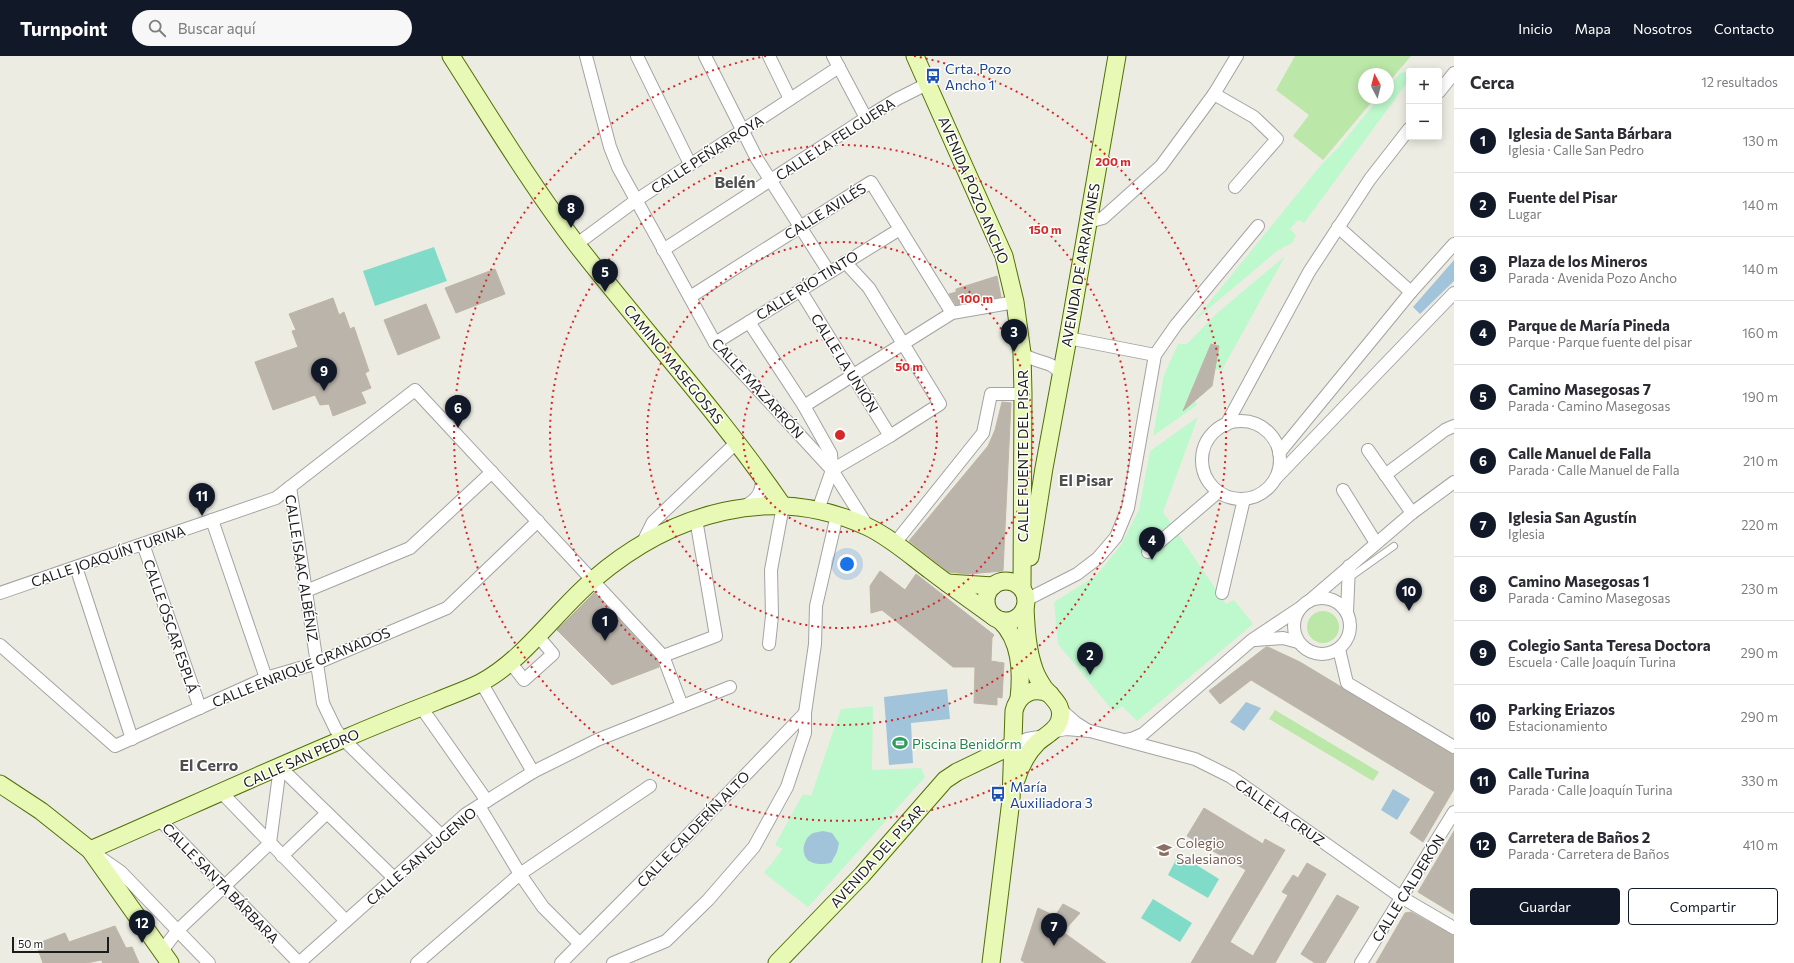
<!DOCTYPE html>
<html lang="es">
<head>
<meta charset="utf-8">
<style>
  body { margin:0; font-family:Commissioner,sans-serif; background:#f7f7f7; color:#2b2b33 }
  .controls { position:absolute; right:12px; top:12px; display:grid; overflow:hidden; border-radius:4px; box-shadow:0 2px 10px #0003 }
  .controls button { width:36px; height:36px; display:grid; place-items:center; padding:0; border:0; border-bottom:1px solid #e1e1e2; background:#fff; color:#2b2b33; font:20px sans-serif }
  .compass { position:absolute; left:1358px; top:12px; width:36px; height:36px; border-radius:50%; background:#fff; box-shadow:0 2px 10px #0003; rotate:353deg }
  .scale { position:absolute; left:12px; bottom:10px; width:97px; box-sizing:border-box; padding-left:4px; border:2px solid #1c1c1c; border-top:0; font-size:11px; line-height:14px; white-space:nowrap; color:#1c1c1c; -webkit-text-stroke:3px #fff; paint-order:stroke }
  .you { position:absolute; left:847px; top:508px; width:14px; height:14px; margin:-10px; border:3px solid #fff; border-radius:50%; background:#1a73e8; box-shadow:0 0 0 6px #1a73e833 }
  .badge { display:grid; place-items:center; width:26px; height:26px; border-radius:50%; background:#111827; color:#fff; font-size:13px; font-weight:700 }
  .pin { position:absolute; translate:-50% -33px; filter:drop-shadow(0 1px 2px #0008) }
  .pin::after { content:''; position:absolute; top:21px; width:14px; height:12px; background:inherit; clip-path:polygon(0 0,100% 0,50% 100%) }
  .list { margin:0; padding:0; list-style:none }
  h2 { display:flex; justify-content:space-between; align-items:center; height:52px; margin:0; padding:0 16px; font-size:17px }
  h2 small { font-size:13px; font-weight:400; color:#7c7c81 }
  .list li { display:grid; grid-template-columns:26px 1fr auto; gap:12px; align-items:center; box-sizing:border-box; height:64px; padding:0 16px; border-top:1px solid #e1e1e2 }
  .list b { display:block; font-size:15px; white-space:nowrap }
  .list p { margin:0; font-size:13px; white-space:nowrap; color:#7c7c81 }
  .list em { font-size:13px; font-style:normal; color:#7c7c81 }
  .actions { display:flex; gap:8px; padding:12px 16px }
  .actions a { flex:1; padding:9px 0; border:1px solid #111827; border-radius:4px; text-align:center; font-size:14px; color:#111827 }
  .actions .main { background:#111827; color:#fff }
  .icon { flex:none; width:22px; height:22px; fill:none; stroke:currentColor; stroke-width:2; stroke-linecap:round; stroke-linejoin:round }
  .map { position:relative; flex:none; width:1454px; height:907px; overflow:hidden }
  header { display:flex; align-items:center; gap:24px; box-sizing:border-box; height:56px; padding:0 20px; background:#111827; color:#fff }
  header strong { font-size:19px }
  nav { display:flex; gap:22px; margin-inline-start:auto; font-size:14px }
  .search { width:280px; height:36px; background:#f7f7f7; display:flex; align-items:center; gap:10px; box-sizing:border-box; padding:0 14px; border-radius:22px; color:#7c7c81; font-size:15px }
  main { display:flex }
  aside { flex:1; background:#fff }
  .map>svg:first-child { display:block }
  .grass { fill:#bbe7a8 }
  .park { fill:#bef8cd }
  .pitch { fill:#80dcc9 }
  .water { fill:#a2c4db }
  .building { fill:#bab4ab; stroke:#bfb5a4 }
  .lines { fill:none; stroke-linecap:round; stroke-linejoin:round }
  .lane-casing { stroke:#a3a3a3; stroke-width:8 }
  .street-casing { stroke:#a3a3a3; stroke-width:14 }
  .secondary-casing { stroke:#516f07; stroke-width:19 }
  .lane { stroke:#fff; stroke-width:6 }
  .street { stroke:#fff; stroke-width:12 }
  .secondary { stroke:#e8f8b5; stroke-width:17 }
  .ring { fill:none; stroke:#d62828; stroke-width:2; stroke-dasharray:2 4 }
  .labels { text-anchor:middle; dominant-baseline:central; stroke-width:3; stroke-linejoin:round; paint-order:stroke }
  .transit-label { font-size:14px; fill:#164399; stroke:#fff; text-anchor:start }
  .street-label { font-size:14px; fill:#1c1c1c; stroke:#fff }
  .leisure-label { font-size:14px; fill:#27864d; stroke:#fff; text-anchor:start }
  .education-label { font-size:14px; fill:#785e54; stroke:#fff; text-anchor:start }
  .quarter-label { font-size:16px; font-weight:bold; fill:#4f4f4f; stroke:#fff }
  .centre { fill:#d62828; stroke:#fff; stroke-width:2 }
  .ring-label { font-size:12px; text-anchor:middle; font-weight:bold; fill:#d62828; stroke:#fff; stroke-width:3; stroke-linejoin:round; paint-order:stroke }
</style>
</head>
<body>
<header>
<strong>Turnpoint</strong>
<div class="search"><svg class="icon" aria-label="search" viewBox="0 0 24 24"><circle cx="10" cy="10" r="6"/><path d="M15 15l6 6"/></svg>Buscar aquí</div>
<nav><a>Inicio</a><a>Mapa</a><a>Nosotros</a><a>Contacto</a></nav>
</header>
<main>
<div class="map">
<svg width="1454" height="907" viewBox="0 0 1454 907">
  <rect width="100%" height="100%" fill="#edece2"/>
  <g class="grass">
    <path d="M 1295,0 L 1411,0 L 1388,27 L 1388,18 L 1364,18 L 1364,42 L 1375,42 L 1323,104 L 1293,80 L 1309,59 L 1276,34 Z"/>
    <circle cx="1323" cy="571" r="16"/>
    <path d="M 1275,654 L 1379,716 L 1373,725 L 1269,663 Z"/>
  </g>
  <g class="park">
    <path d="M 1418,13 L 1416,15 L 1409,15 L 1409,24 L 1304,167 L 1298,164 L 1290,173 L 1296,179 L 1292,187 L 1277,195 L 1195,264 L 1321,109 L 1339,91 L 1379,42 L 1388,42 L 1388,32 L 1400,17 Z"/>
    <path d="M 1285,200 L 1222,314 L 1215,314 L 1219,290 L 1211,288 L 1189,342 L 1195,345 L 1197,349 L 1153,380 L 1164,319 L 1178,288 L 1187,288 L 1215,259 Z"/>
    <path d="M 1198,361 L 1163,456 L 1226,548 L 1234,544 L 1253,568 L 1137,665 L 1122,650 L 1114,656 L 1058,588 L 1054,546 L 1096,520 L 1121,489 L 1139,454 L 1150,395 Z"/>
    <path d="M 873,650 L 872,714 L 921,712 L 925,721 L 808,851 L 764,817 L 783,793 L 775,789 L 803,738 L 811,740 L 841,653 Z"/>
  </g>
  <g class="pitch">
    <path d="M 434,191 L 447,225 L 375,250 L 363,215 Z"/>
    <path d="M 1179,798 L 1219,823 L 1208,842 L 1168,819 Z"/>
    <path d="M 1153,843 L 1192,867 L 1180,886 L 1141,862 Z"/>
  </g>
  <g class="water">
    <path d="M 1454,204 L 1454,225 L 1420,258 L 1413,251 Z"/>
    <path d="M 947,633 L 950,663 L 911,667 L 913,707 L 889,709 L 884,641 Z"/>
    <path d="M 1246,646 L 1261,652 L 1244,675 L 1230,666 Z"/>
    <path d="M 1393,733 L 1410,743 L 1397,764 L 1381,754 Z"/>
    <path d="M 823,775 L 832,777 L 839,787 L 837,796 L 831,807 C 825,808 817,809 811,806 C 800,801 802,783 813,777 C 816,776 820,776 823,775 Z"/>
  </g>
  <g class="building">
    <path d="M 495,213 L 505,238 L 456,257 L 445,232 Z"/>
    <path d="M 997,220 L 1001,241 L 956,249 L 949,238 L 956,236 L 956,233 Z"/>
    <path d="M 333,242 L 339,259 L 344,256 L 350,273 L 354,271 L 369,315 L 365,317 L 371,332 L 361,336 L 366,347 L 333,360 L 329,348 L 320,349 L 315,339 L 273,354 L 255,306 L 298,291 L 292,275 L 296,274 L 289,258 Z"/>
    <path d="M 426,248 L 440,282 L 398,299 L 384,264 Z"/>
    <path d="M 1211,288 L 1219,290 L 1212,330 L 1183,355 Z"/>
    <path d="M 1002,346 L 1011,347 L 1003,515 L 968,518 L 948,516 L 909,485 L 988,390 L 995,374 Z"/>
    <path d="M 880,515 L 905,534 L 916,518 L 994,579 L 992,582 L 991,605 L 1004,607 L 1002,642 L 997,641 L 997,649 L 974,647 L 975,611 L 953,611 L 882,554 L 871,557 L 870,530 Z"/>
    <path d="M 594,537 L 657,604 L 659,611 L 612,629 L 557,574 Z"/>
    <path d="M 1266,591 L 1268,591 L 1300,606 L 1454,699 L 1454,733 L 1423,786 L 1410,777 L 1435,736 L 1251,624 L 1220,648 L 1209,635 Z"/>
    <path d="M 1204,752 L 1263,788 L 1265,783 L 1285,794 L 1230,886 L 1253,900 L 1288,839 L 1282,836 L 1293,819 L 1298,822 L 1307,807 L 1326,818 L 1275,907 L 1191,907 L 1246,814 L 1187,780 Z"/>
    <path d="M 1454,775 L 1454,858 L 1418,836 Z"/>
    <path d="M 1337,839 L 1359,851 L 1325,907 L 1315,907 L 1301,898 Z"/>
    <path d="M 1063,848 L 1080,857 L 1063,876 L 1106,907 L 1025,907 L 1021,904 L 1038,852 L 1055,860 Z"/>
    <path d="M 1411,856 L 1454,880 L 1454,907 L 1376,907 L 1405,857 Z"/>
    <path d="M 115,870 L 126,892 L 132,891 L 139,907 L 103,907 L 101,904 L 87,907 L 43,907 L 36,888 L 65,877 L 69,886 Z"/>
  </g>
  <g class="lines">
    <g class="lane-casing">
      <path id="lane" d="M 1349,522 L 1394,490"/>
    </g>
    <g class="street-casing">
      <g id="street">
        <path d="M 586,0 L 610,91 L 618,111 L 715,287 L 832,414 L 868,471"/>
        <path d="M 637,0 L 690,108"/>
        <path d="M 705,0 L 757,103 L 829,216"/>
        <path d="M 769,0 L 790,43"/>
        <path d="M 833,0 L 866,62"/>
        <path d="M 1439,36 L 1454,17"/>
        <path d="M 1214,38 L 1254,61 L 1277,83 L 1235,131"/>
        <path d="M 1088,166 L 1103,162 L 1161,110 L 1214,38 L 1237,0"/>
        <path d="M 1338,171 L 1411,236"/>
        <path d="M 577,188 L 635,145 L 839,11"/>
        <path d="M 663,194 L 866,62 L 897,43 L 927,28"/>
        <path d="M 800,234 L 890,380"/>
        <path d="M 690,241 L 871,126 L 952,257"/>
        <path d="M 749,266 L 804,350 L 831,398 L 832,414 L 818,454"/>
        <path d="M 1068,282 L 1155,299"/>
        <path d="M 715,287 L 900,173"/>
        <path d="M 1022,297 C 1036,309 1058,303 1061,323"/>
        <path d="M 804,350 L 952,257 L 1015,246"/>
        <circle cx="1241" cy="404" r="39"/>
        <path d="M 1226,369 L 1309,216 L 1370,123 L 1409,73"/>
        <path d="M 1368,394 L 1412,457"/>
        <path d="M 1279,397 L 1411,236 L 1454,188"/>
        <path d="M 832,414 L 890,380 L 940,348 L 869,232 L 845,206"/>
        <path d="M 1385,419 L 1445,374 L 1454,370"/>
        <path d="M 1276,422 L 1454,237"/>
        <path d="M 290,431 L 323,647 L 336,674 L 343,683 L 442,780"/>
        <path d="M 1343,434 L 1376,487"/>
        <path d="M 744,450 C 758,444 764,434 761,419"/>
        <path d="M 212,464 L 266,622"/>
        <path d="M 895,487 L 983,377 L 991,338 L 1023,338"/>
        <path d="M 143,488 L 200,652"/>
        <path d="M 642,488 L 653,466 L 737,386"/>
        <path d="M 1148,496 L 1218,436"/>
        <path d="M 76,511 L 132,683"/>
        <path d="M 306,535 L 410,492 L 492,416"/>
        <path d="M 0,537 L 276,442 L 415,334 L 663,600 L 682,650"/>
        <path d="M 1222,537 L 1244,443"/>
        <circle cx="1322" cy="570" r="28"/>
        <path d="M 1026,544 L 1077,518 L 1098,502 L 1116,481 L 1128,452 L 1155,299 L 1176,269 L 1258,170"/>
        <path d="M 1308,546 L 1412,457 L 1454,426"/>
        <path d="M 1347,556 L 1349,510"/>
        <path d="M 1255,584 L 1283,582 L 1298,586"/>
        <path d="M 769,588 L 772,560 L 771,514 L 783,450"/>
        <path d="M 0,589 L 115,690 L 266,622 L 317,607 L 447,552 L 538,465"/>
        <path d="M 1339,593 L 1347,627 L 1454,691"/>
        <path d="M 663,600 L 716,580 L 696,463"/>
        <path d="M 510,606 L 524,624 L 553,598 L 537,579"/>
        <path d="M 481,626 L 533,716"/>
        <path d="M 421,651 L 487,745"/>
        <path d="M 1060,653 L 1076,667 L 1087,674"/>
        <path d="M 1051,676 L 1066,673 L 1090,675 L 1195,703 L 1231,721 L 1401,841 L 1454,872"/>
        <path d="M 1125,684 L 1134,682 L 1143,678 L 1252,584 L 1300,552"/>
        <path d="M 1013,689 L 1027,683 L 1039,681"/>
        <path d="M 280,711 L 394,822"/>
        <path d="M 222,737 L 346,865"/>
        <path d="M 479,750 L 520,818 L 543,851 L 579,887"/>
        <path d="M 160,764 L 299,907"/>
        <path d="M 98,800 L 121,816 L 209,907"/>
        <path d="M 282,800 L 327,757"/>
        <path d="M 161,896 L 177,875 L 270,787 L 280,711"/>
        <path d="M 299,907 L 466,758 L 533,716 L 597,684 L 730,631"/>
        <path d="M 417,907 L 520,818 L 650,730"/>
        <path d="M 561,907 L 685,782 L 805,657"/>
        <path d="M 613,907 L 666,885 L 708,844 L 754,791 L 787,731 L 805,677 L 805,657 L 815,588 L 816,550 L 837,459"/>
        <path d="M 1361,907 L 1454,756"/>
      </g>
    </g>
    <g class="secondary-casing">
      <g id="secondary">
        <path d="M 451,0 C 492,64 531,129 577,189 C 645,276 720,358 783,450"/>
        <path d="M 915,0 L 1004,200 L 1015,246 L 1022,297 L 1023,338 L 1022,532"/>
        <path d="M 1030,501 L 1044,412 L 1068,282 L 1117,0"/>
        <circle cx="1006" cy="545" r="20"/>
        <path d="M 947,527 L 993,530"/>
        <path d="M 1000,564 C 1021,584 1022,615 1019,643"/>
        <path d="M 1016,724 C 1020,711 1027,697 1037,687 C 1044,680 1055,676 1059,666 C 1065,650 1053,643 1044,632 C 1040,626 1036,619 1034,613 C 1027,593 1026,572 1025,552"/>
        <path d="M 0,728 L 41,755 L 90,794 L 170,907"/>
        <path d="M 90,794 C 175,757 260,718 346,682 C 376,669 406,657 437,645 C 451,639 466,634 480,627 C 523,605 557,554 594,523 C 671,457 772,426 868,471 C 891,482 911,500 931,515 C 952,531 973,546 994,561"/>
        <path d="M 777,907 L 862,819 L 945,724 L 957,716 L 1013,689"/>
        <path d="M 991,907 L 1011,744 L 1014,655 C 1018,638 1033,630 1050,638"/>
      </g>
    </g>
    <use href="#lane" class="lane"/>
    <use href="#street" class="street"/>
    <use href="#secondary" class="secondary"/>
  </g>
  <g class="ring">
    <circle cx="840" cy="379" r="97"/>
    <circle cx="840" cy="379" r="193"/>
    <circle cx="840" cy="379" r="290"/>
    <path d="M914 0A386 386 0 1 1 766 0"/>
  </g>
  <defs>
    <g id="bus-bare" transform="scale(1.2)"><path d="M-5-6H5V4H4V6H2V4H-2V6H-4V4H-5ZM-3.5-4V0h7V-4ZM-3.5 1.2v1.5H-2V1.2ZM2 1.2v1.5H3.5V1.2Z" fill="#1a4fb4" stroke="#fff" stroke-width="2.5" paint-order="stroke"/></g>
    <g id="stadium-bare" transform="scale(1.2)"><path d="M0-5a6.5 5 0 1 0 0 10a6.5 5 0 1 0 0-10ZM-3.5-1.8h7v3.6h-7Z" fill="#2e9e5b" stroke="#fff" stroke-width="2.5" paint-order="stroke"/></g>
    <g id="school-bare" transform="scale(1.2)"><path d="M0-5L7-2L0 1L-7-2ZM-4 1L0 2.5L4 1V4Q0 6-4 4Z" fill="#8d6e63" stroke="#fff" stroke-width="2.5" paint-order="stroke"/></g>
  </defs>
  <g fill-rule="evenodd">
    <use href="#bus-bare" x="933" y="20"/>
    <use href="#stadium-bare" x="900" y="687"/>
    <use href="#bus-bare" x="998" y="738"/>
    <use href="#school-bare" x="1164" y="794"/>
  </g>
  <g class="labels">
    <g class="transit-label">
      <text x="945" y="12">Crta. Pozo<tspan x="945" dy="16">Ancho 1</tspan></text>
      <text x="1010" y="730">María<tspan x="1010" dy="16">Auxiliadora 3</tspan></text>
    </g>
    <g class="street-label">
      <text transform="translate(835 83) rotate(-33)">CALLE LA FELGUERA</text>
      <text transform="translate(707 98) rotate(-33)">CALLE PEÑARROYA</text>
      <text transform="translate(974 134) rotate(67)">AVENIDA POZO ANCHO</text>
      <text transform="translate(825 155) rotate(-32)">CALLE AVILÉS</text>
      <text transform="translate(1080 209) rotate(-80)">AVENIDA DE ARRAYANES</text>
      <text transform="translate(807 229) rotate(-32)">CALLE RÍO TINTO</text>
      <text transform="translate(845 307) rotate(58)">CALLE LA UNIÓN</text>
      <text transform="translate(674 308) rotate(51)">CAMINO MASEGOSAS</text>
      <text transform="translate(758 332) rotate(48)">CALLE MAZARRÓN</text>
      <text transform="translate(1022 400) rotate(-90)">CALLE FUENTE DEL PISAR</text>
      <text transform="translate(108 500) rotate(-19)">CALLE JOAQUÍN TURINA</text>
      <text transform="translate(302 512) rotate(81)">CALLE ISAAC ALBÉNIZ</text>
      <text transform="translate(171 570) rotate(71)">CALLE ÓSCAR ESPLÁ</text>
      <text transform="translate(301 611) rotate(-22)">CALLE ENRIQUE GRANADOS</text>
      <text transform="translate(301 702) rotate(-24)">CALLE SAN PEDRO</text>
      <text transform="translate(1280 756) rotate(35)">CALLE LA CRUZ</text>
      <text transform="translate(693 773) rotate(-46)">CALLE CALDERÍN ALTO</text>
      <text transform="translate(421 800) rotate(-41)">CALLE SAN EUGENIO</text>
      <text transform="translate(877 800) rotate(-48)">AVENIDA DEL PISAR</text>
      <text transform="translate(221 827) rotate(46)">CALLE SANTA BÁRBARA</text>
      <text transform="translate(1408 832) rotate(-58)">CALLE CALDERÓN</text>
    </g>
    <g class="leisure-label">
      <text x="912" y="687">Piscina Benidorm</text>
    </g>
    <g class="education-label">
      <text x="1176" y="786">Colegio<tspan x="1176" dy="16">Salesianos</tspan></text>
    </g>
    <g class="quarter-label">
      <text x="735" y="125">Belén</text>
      <text x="1086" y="423">El Pisar</text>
      <text x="209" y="708">El Cerro</text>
    </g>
  </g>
  <circle cx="840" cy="379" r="6" class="centre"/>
  <g class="ring-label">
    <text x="1113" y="110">200 m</text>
    <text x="1045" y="178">150 m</text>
    <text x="976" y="247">100 m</text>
    <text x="909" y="315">50 m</text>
  </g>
</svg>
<div class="controls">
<button>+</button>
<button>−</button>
</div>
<svg class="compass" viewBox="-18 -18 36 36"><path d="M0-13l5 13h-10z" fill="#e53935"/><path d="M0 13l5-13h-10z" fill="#7c7c81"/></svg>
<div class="scale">50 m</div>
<div class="you"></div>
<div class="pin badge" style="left:605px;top:585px">1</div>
<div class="pin badge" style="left:1090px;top:619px">2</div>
<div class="pin badge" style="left:1014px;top:296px">3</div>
<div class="pin badge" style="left:1152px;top:504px">4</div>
<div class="pin badge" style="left:605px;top:236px">5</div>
<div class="pin badge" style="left:458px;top:372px">6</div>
<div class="pin badge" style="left:1054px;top:890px">7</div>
<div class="pin badge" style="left:571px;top:172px">8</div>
<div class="pin badge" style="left:324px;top:335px">9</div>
<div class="pin badge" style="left:1409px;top:555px">10</div>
<div class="pin badge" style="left:202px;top:460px">11</div>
<div class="pin badge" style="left:142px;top:887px">12</div>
</div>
<aside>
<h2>Cerca<small>12 resultados</small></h2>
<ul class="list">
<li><span class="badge">1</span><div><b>Iglesia de Santa Bárbara</b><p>Iglesia · Calle San Pedro</p></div><em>130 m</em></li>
<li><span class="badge">2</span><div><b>Fuente del Pisar</b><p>Lugar</p></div><em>140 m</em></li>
<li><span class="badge">3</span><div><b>Plaza de los Mineros</b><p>Parada · Avenida Pozo Ancho</p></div><em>140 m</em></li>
<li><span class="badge">4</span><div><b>Parque de María Pineda</b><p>Parque · Parque fuente del pisar</p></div><em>160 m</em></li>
<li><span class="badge">5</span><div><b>Camino Masegosas 7</b><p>Parada · Camino Masegosas</p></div><em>190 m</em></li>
<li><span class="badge">6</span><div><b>Calle Manuel de Falla</b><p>Parada · Calle Manuel de Falla</p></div><em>210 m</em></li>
<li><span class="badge">7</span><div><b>Iglesia San Agustín</b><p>Iglesia</p></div><em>220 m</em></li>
<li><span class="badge">8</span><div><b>Camino Masegosas 1</b><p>Parada · Camino Masegosas</p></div><em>230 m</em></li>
<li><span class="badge">9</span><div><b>Colegio Santa Teresa Doctora</b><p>Escuela · Calle Joaquín Turina</p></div><em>290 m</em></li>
<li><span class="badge">10</span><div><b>Parking Eriazos</b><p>Estacionamiento</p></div><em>290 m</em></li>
<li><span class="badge">11</span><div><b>Calle Turina</b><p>Parada · Calle Joaquín Turina</p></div><em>330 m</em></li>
<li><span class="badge">12</span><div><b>Carretera de Baños 2</b><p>Parada · Carretera de Baños</p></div><em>410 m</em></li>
</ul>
<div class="actions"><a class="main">Guardar</a><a>Compartir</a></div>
</aside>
</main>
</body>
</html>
